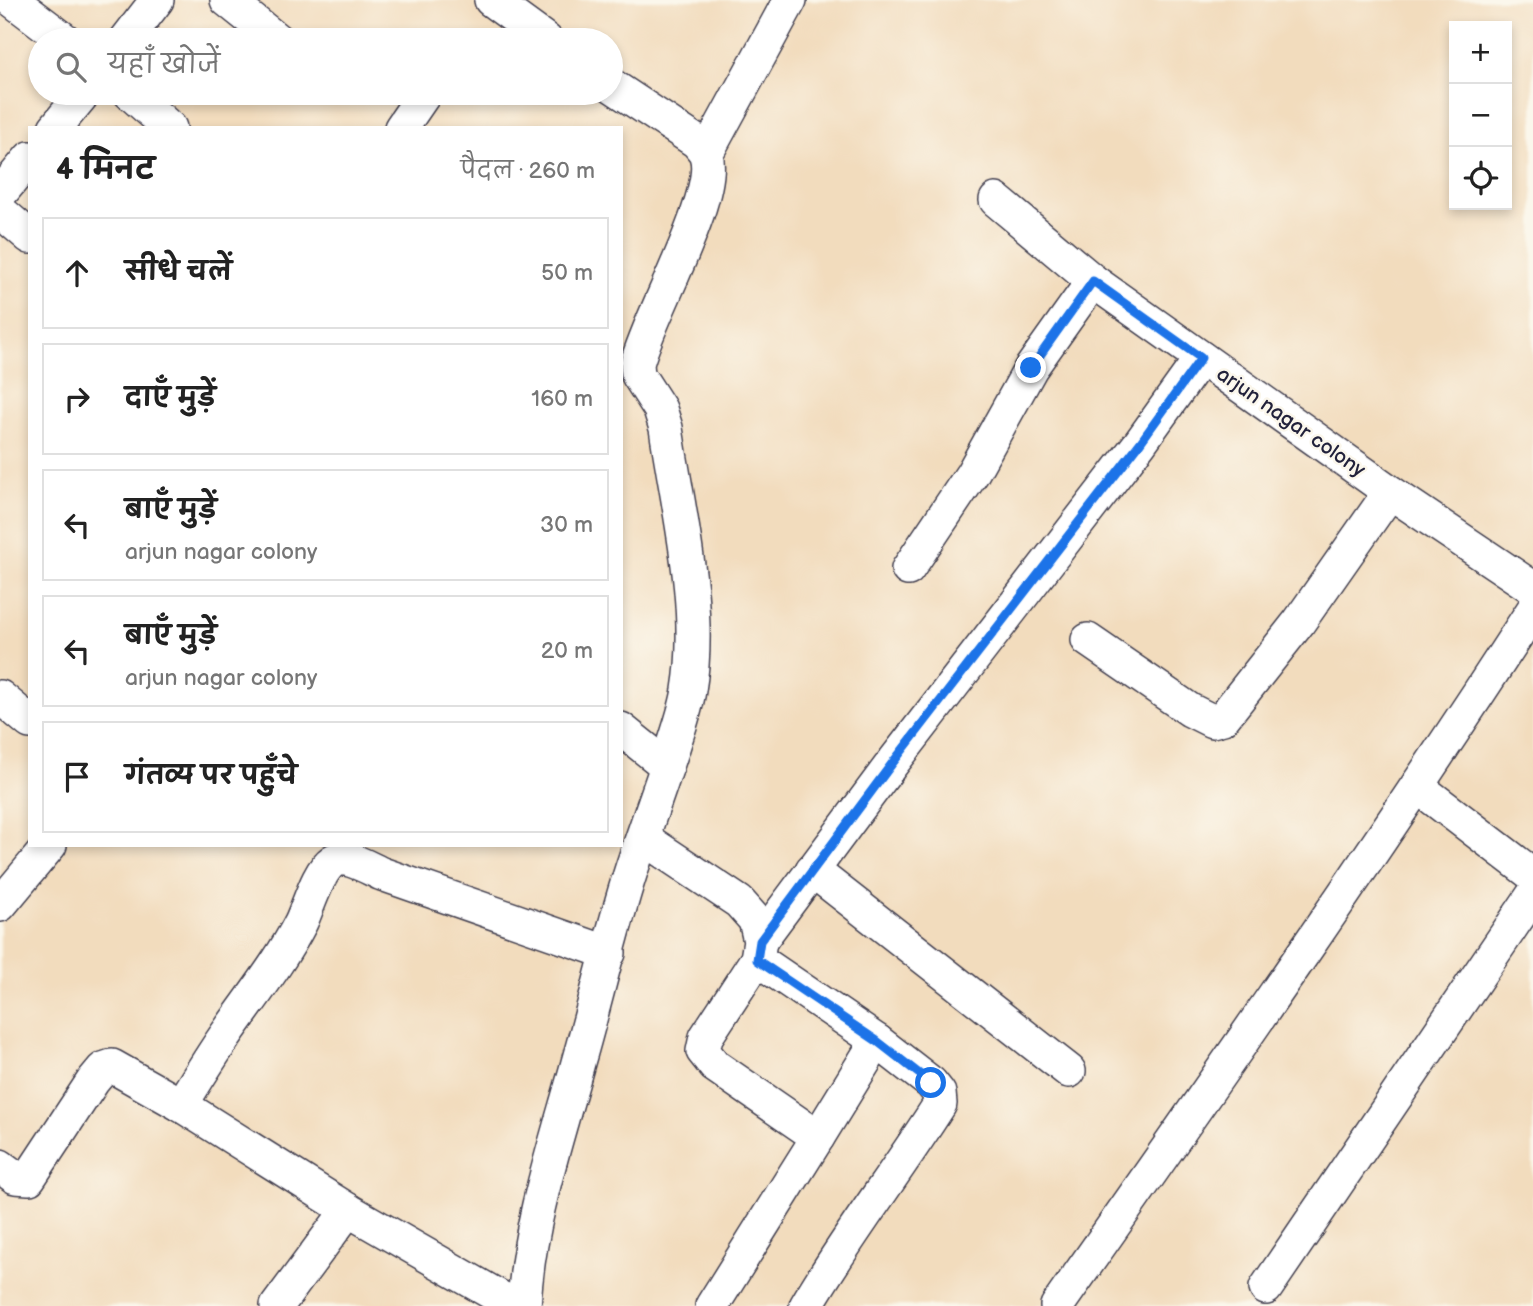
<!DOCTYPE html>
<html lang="hi">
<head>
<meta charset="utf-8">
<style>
  body { margin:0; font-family:"Balsamiq Sans","Playpen Sans Deva",sans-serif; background:#f2f2f2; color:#222 }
  .controls { position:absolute; right:21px; top:21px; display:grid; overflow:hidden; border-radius:0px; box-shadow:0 4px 10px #0003 }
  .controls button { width:63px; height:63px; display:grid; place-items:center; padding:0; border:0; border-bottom:2px solid #e0e0e0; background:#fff; color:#222; font:35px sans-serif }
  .stop { position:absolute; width:21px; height:21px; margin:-16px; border:5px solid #1a73e8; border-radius:50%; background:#fff }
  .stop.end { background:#1a73e8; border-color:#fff; box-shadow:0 2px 7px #0008 }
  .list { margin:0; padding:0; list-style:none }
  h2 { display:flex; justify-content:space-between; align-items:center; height:91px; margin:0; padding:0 28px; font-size:30px }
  h2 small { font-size:23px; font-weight:400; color:#767676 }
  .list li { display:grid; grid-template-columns:46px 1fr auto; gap:21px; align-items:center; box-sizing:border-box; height:112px; margin:0 14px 14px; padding:0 14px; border:2px solid #e0e0e0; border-radius:0px }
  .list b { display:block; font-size:26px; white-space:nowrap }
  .list p { margin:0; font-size:23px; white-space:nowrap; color:#767676 }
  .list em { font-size:23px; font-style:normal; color:#767676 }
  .icon { flex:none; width:38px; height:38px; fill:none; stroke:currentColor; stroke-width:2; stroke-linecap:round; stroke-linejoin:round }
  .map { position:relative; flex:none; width:1533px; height:1306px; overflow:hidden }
  .search { position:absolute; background:#fff; box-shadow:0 4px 10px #0003; left:28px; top:28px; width:595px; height:77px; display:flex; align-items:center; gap:18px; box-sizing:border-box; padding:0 24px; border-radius:38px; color:#767676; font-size:26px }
  .panel { position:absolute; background:#fff; box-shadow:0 4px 10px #0003; left:28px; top:126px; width:595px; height:721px; border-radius:0px }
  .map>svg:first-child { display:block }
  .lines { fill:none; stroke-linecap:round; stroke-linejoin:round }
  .minor-casing { stroke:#413e4e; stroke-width:36 }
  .minor { stroke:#fff; stroke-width:33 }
  .route { stroke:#1a73e8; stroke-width:9 }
  .labels { text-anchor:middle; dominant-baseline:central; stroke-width:5; stroke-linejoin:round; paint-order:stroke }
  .street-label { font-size:21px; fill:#22223b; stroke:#fbf7ec }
</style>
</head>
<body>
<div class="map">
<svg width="1533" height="1306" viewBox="0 0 1533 1306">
  <rect width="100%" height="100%" fill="#fbf7ec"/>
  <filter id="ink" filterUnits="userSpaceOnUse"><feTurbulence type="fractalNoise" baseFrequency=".0143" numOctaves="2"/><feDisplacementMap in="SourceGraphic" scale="14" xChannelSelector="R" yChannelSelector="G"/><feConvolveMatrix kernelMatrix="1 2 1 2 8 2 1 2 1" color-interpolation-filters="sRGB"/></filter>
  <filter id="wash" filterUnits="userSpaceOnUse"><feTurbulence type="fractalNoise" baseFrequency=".00686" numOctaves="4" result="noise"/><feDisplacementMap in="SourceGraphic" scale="28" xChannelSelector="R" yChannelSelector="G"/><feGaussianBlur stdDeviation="1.57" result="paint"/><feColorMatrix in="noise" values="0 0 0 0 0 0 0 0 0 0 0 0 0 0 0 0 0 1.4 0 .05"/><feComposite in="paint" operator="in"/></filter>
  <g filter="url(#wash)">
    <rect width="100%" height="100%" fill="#f2dcbd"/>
  </g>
  <g filter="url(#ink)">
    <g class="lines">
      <g class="minor-casing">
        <g id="minor">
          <path d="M 12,0 L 65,40"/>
          <path d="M 227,0 L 277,40"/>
          <path d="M 491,0 L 546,40"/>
          <path d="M 126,40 L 157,0"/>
          <path d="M 130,93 L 170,128"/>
          <path d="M 55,128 L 84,93"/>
          <path d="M 401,128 L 425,93"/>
          <path d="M 706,154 L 790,0"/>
          <path d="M 0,194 L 30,158"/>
          <path d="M 996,200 L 1093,281"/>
          <path d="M 0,211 L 30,237"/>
          <path d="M 908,569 L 972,474 L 1031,368 L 1093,281 L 1390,492 L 1533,588"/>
          <path d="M 1088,640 L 1190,710 L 1212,721 L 1223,718 L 1299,622 L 1390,492"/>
          <path d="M 0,697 L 30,722"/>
          <path d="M 621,729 L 667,766"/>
          <path d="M 1418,787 L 1533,875"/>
          <path d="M 643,838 L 739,902 L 755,920 L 760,941 L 757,959 L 706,1037 L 703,1051 L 715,1066 L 818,1137 L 712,1306"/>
          <path d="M 812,870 L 1069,1071"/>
          <path d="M 0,905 L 50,845"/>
          <path d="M 760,941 L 891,765 L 1140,443 L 1201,358"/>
          <path d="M 757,959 L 877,1041 L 931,1083 L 939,1093 L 940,1104 C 897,1172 847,1236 806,1306"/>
          <path d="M 181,1105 C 194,1084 207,1063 221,1042 C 248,1002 279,965 301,922 C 309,905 318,871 333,861 C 345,853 370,869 382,874 L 609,953"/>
          <path d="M 818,1137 L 877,1041"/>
          <path d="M 0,1166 L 15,1177 L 29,1178 L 93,1081 L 103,1069 L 112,1066 L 181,1105 L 348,1210 L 515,1306"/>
          <path d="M 1266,1288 L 1533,895"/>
          <path d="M 277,1306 L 348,1210"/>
          <path d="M 524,1306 C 528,1222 557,1140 579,1059 C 597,997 611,933 631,871 C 644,831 659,791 672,751 C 678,731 686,710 689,690 C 703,607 678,510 666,428 L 660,409 L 638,375 L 637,364 C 648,318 719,195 706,155 C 705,151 700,146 697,142 L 611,85"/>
          <path d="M 1057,1306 C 1219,1076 1380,846 1533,610"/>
        </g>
      </g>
      <use href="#minor" class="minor"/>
    </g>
  </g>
  <g class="lines" filter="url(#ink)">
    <path class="route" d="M 931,1083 L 877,1041 L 757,960 L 760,941 L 891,765 L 1140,443 L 1201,358 L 1093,281 L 1031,368"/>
  </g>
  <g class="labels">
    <g class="street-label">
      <text transform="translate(1291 422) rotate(35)">arjun nagar colony</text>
    </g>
  </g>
</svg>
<div class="controls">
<button>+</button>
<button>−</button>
<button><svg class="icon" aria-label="locate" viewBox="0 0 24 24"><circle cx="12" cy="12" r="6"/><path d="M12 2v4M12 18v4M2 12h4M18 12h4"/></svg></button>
</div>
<div class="stop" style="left:931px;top:1083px"></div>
<div class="stop end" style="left:1031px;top:368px"></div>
<div class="search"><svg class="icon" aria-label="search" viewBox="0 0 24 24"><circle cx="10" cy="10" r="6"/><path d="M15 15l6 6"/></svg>यहाँ खोजें</div>
<section class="panel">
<h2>4 मिनट<small>पैदल · 260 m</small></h2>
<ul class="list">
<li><svg class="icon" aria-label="ahead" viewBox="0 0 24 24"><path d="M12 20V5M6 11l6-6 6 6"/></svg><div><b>सीधे चलें</b></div><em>50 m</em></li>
<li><svg class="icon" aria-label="right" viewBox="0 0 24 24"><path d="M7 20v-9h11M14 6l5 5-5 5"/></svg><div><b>दाएँ मुड़ें</b></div><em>160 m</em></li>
<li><svg class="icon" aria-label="left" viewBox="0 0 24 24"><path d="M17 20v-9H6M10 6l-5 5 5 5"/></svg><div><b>बाएँ मुड़ें</b><p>arjun nagar colony</p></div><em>30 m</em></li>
<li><svg class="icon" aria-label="left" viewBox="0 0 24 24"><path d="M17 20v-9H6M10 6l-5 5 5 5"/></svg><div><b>बाएँ मुड़ें</b><p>arjun nagar colony</p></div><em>20 m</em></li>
<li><svg class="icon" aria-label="arrive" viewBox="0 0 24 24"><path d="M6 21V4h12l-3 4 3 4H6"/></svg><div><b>गंतव्य पर पहुँचे</b></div></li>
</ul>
</section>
</div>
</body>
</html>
